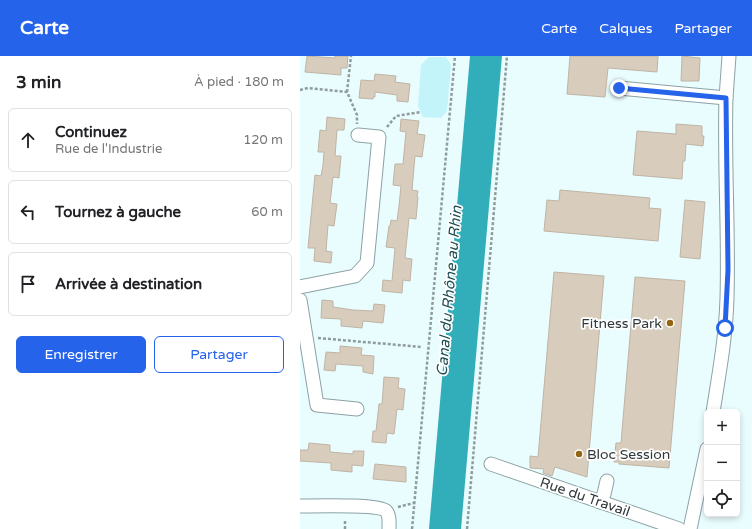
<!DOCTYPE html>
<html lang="fr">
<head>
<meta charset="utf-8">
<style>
  body { margin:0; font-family:"Varela Round",sans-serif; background:#f2f2f2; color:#202124 }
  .controls { position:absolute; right:12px; bottom:12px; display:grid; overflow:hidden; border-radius:6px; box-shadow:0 2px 6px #0003 }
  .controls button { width:36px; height:36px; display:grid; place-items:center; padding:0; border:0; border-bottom:1px solid #e0e0e0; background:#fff; color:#202124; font:20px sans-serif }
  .stop { position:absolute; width:12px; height:12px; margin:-9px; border:3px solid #2563eb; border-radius:50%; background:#fff }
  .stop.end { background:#2563eb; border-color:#fff; box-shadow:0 1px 4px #0008 }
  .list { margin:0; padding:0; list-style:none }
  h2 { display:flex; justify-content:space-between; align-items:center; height:52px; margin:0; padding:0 16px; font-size:17px }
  h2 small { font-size:13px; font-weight:400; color:#757577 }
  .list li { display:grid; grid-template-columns:26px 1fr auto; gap:12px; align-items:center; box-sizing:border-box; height:64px; margin:0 8px 8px; padding:0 8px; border:1px solid #e0e0e0; border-radius:6px }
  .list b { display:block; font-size:15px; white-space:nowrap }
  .list p { margin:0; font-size:13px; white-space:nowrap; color:#757577 }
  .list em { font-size:13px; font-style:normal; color:#757577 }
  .actions { display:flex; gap:8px; padding:12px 16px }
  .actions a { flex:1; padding:9px 0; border:1px solid #2563eb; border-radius:6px; text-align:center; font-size:14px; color:#2563eb }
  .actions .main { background:#2563eb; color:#fff }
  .icon { flex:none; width:22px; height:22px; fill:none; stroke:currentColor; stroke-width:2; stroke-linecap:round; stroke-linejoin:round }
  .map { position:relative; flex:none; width:452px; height:473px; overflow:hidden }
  header { display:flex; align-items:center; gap:24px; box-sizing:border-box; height:56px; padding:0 20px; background:#2563eb; color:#fff }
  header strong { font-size:19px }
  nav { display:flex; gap:22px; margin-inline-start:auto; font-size:14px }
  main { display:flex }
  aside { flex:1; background:#fff }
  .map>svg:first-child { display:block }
  .green { fill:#c3f4fa }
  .water { fill:#32aebb }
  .building { fill:#d8cdbd; stroke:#bfb4a5 }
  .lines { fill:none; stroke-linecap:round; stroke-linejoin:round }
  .minor-casing { stroke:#8ca2a4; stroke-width:15 }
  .path { stroke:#8e9c9e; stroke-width:2.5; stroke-dasharray:3 2; stroke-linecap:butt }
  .minor { stroke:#fff; stroke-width:13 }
  .route { stroke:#2563eb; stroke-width:5 }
  .poi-dot { fill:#946613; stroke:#fff; stroke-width:1.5 }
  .labels { text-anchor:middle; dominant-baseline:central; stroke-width:3.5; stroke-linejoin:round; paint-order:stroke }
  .poi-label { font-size:14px; fill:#30393b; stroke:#fff; text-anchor:end }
  .street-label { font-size:14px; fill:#30393b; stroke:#fff }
  .water-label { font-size:15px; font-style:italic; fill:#1c4f54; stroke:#fff }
</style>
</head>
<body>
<header>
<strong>Carte</strong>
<nav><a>Carte</a><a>Calques</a><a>Partager</a></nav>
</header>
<main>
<aside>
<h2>3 min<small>À pied · 180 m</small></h2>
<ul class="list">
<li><svg class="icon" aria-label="ahead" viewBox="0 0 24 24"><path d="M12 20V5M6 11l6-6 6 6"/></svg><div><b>Continuez</b><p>Rue de l'Industrie</p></div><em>120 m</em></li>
<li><svg class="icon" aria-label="left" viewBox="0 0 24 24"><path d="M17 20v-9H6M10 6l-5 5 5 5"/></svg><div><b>Tournez à gauche</b></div><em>60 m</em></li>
<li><svg class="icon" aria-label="arrive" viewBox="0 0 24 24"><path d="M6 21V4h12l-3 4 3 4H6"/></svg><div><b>Arrivée à destination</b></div></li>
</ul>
<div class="actions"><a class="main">Enregistrer</a><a>Partager</a></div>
</aside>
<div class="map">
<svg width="452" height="473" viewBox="0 0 452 473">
  <rect width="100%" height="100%" fill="#e9fcfe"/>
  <path class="green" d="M 129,1 L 146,1 L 151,9 L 147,55 L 141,62 L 123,61 L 118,50 L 121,9 Z"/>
  <path class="water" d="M 170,0 L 202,0 L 161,473 L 129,473 Z"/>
  <g class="building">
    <path d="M 7,0 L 35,2 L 35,0 L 48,0 L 47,12 L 41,12 L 41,19 L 5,16 Z"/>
    <path d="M 270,0 L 358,0 L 357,16 L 308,12 L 305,41 L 267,38 Z"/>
    <path d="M 382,0 L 400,2 L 399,25 L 381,25 Z"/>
    <path d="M 75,18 L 96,20 L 95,26 L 110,28 L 108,46 L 97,45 L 97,39 L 75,36 L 75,41 L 73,41 L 73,43 L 59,42 L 61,24 L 74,25 Z"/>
    <path d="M 27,61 L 45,63 L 44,74 L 37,74 L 35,100 L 41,100 L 39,122 L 33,121 L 30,147 L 37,148 L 34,170 L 28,169 L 26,195 L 32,196 L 31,207 L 14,205 L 15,192 L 8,192 L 15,119 L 21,120 L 23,109 L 24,96 L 18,96 L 20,74 L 26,75 Z"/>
    <path d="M 101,63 L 119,65 L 117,78 L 125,79 L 122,101 L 115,100 L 112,134 L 118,135 L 117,141 L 118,141 L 116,163 L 109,162 L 105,202 L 112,203 L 110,225 L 103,224 L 102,237 L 82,235 L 83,224 L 92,225 L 95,192 L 86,191 L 89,170 L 90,170 L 91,164 L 97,165 L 99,150 L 101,130 L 93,129 L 95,108 L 103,108 L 106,76 L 100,75 Z"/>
    <path d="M 376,68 L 402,70 L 402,80 L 404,80 L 403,90 L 386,88 L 385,105 L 383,105 L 382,123 L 333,119 L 337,75 L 376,78 Z"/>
    <path d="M 260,134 L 350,142 L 349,152 L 361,153 L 358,185 L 244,175 L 247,144 L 259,145 Z"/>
    <path d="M 385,144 L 405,146 L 400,203 L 380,201 Z"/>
    <path d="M 254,216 L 304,220 L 287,421 L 255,411 L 252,420 L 243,417 L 244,413 L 230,412 L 230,400 L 238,401 Z"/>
    <path d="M 335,221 L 385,225 L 369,412 L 319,408 L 319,406 L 314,406 L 316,387 L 321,387 Z"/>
    <path d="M 22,244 L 33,245 L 33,251 L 53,254 L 73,255 L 74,248 L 85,249 L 83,267 L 63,265 L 62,272 L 41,270 L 41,263 L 21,262 Z"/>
    <path d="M 40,290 L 62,292 L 61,299 L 74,300 L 73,318 L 63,316 L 63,310 L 49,309 L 36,308 L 35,315 L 24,314 L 26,296 L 40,297 Z"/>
    <path d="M 84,321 L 99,322 L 98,332 L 105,333 L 103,354 L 97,353 L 94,378 L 87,377 L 86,387 L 72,386 L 73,375 L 76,375 L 79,348 L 82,348 Z"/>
    <path d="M 9,387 L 30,389 L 30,396 L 53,398 L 53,395 L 64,395 L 63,410 L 52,409 L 52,416 L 41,415 L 31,414 L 31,407 L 0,405 L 0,394 L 8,394 Z"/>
    <path d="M 75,408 L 106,411 L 106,426 L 73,423 Z"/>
  </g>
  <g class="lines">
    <g class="minor-casing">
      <g id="minor">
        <path d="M 319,32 L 426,42"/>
        <path d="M 0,231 L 55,220 L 67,207 L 79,81 L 58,79"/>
        <path d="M 0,244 L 17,349 L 57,353"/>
        <path d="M 413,356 C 419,318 426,280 427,242 C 429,175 424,109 426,42 C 427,28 428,14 429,0"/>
        <path d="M 191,408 L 379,473"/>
        <path d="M 300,446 L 304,438 L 307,425"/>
        <path d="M 0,450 C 13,450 79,448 86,455 C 90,459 89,468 89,473"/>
        <path d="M 390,473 L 407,393"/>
      </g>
    </g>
    <g class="path">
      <path d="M 0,34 L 8,32 L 47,36 L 57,59 L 57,68"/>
      <path d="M 47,36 L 51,0"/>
      <path d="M 87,71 L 96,60 L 121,56"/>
      <path d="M 18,282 L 122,291"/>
      <path d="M 98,451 L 114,447"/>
      <path d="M 45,473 L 45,465"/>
      <path d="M 112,473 L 155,0"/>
      <path d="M 167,473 L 207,0"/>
    </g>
    <use href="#minor" class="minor"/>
  </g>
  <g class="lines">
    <path class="route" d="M 319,32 L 426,42 L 428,214 L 425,272"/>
  </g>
  <g class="poi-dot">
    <circle cx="370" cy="267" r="4"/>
    <circle cx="279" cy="398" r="4"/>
  </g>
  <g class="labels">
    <g class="poi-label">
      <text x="362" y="267">Fitness Park</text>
      <text x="287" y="398" text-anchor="start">Bloc Session</text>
    </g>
    <g class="street-label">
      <text transform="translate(285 441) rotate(19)">Rue du Travail</text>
    </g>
    <g class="water-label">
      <text transform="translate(149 235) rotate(-85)">Canal du Rhône au Rhin</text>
    </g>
  </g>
</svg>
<div class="controls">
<button>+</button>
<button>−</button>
<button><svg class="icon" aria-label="locate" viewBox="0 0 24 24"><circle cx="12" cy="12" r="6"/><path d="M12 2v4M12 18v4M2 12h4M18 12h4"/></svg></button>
</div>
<div class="stop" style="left:425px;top:272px"></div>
<div class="stop end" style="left:319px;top:32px"></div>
</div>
</main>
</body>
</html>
